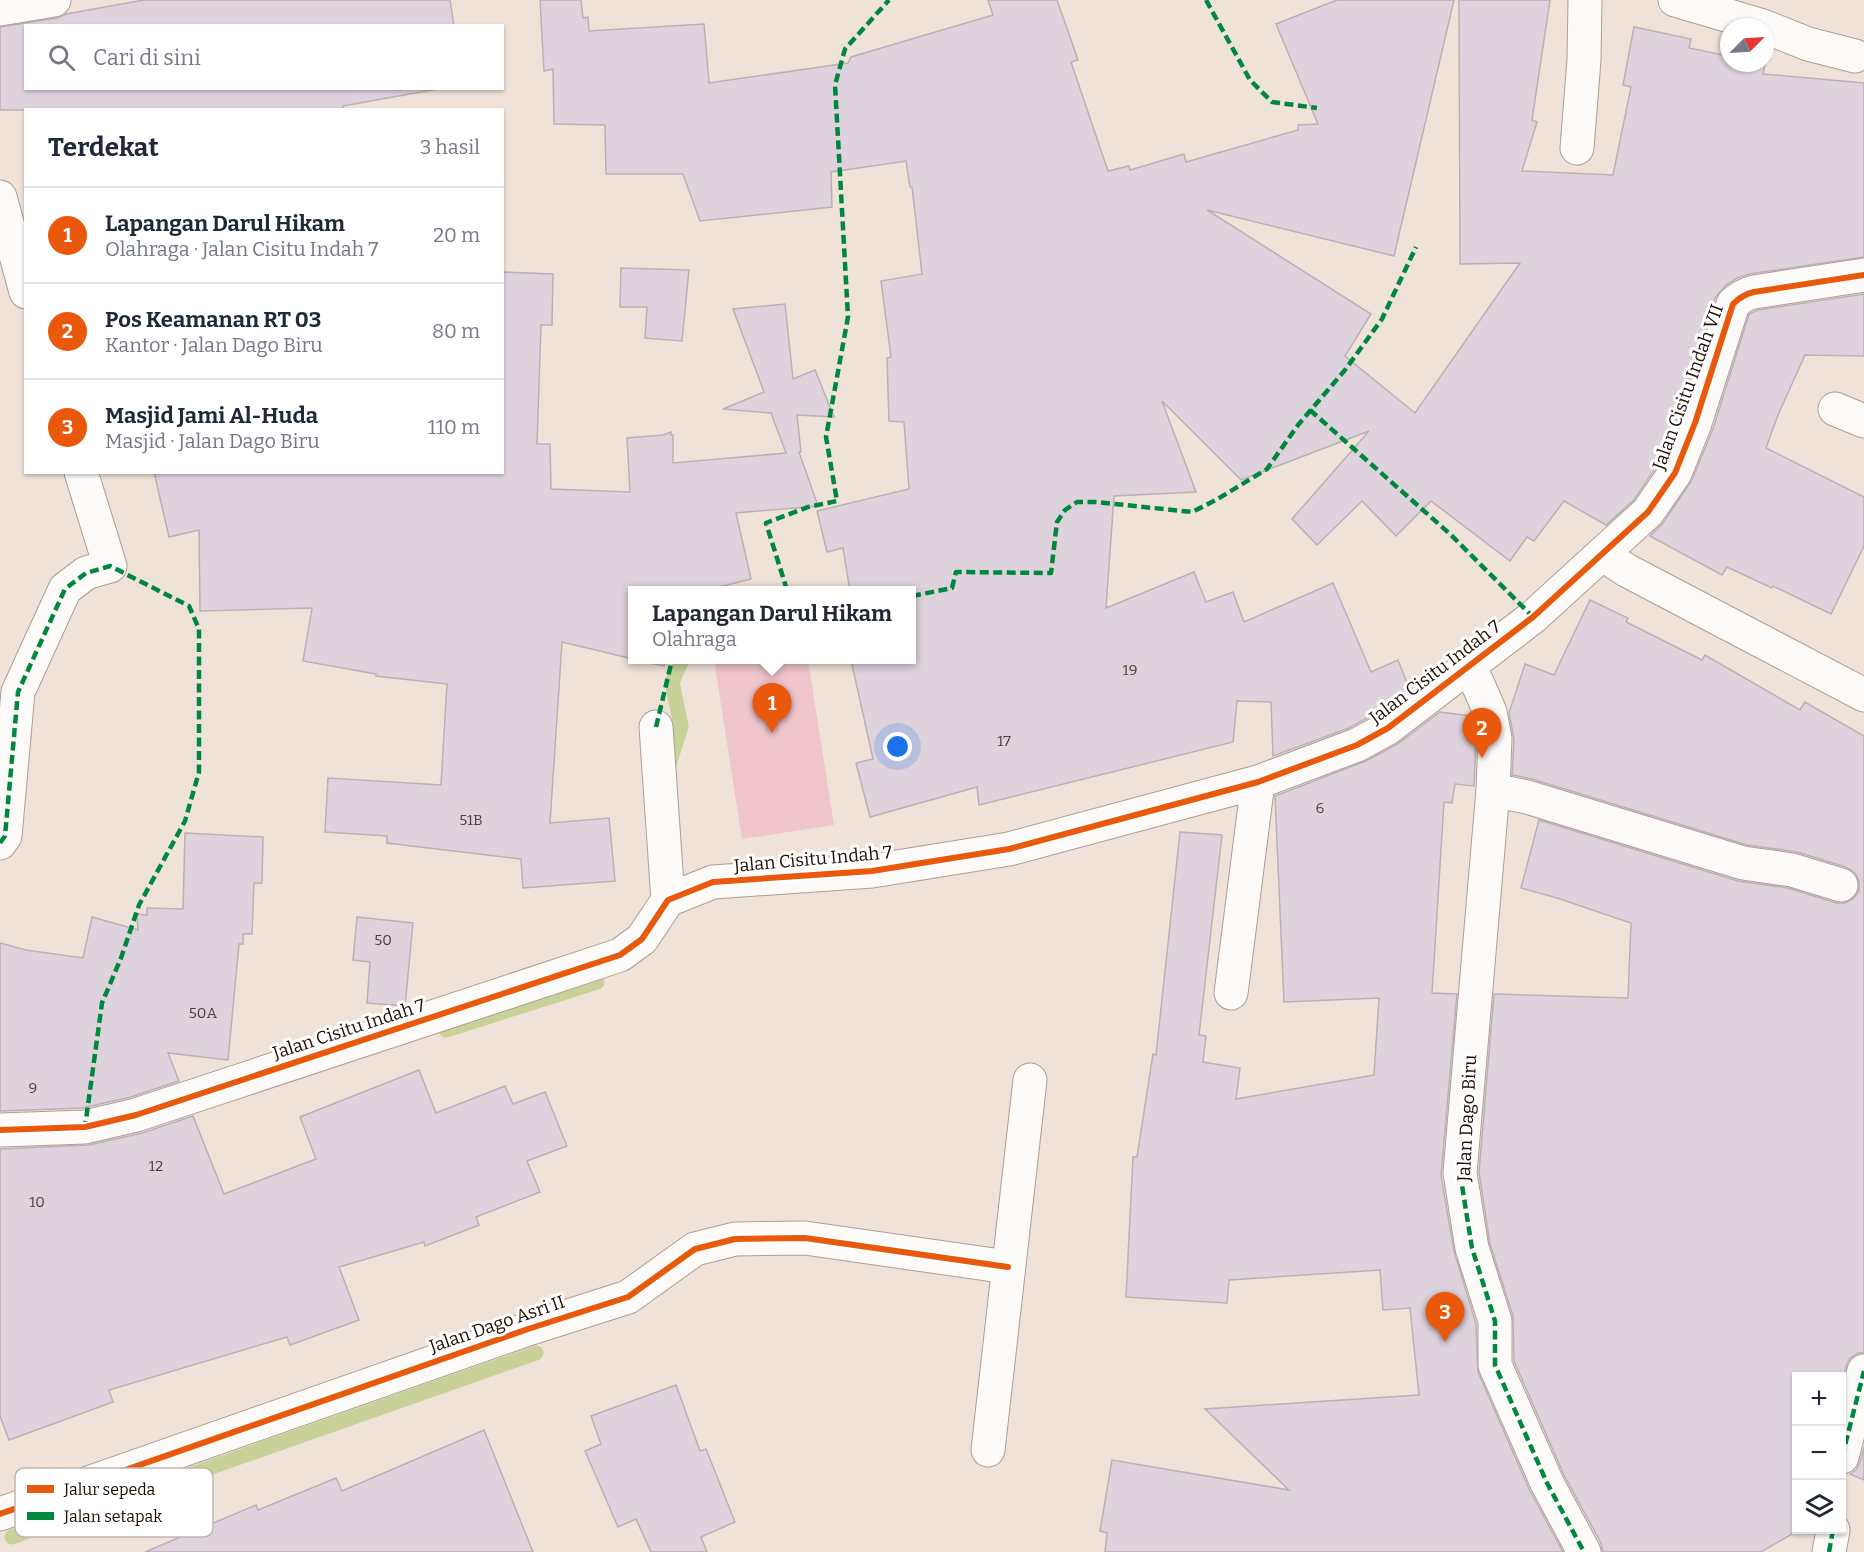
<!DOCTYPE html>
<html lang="id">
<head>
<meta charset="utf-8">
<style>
  body { margin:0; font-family:Bitter,serif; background:#f2f2f3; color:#1f2937 }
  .controls { position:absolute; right:18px; bottom:18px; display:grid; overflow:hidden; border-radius:0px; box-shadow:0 2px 4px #0004 }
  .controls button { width:54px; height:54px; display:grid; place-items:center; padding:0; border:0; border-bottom:2px solid #e0e1e3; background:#fff; color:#1f2937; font:30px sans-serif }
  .compass { position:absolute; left:1720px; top:18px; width:54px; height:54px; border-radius:50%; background:#fff; box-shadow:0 2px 4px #0004; rotate:66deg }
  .you { position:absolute; left:898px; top:747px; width:21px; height:21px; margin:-15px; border:4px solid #fff; border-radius:50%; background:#1a73e8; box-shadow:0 0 0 9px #1a73e833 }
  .badge { display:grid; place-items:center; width:39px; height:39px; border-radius:50%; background:#ea580c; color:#fff; font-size:20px; font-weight:700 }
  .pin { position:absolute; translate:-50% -50px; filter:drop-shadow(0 2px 3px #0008) }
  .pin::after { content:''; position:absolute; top:32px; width:21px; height:18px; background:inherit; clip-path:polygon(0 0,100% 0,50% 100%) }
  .popup { position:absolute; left:628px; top:586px; width:288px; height:78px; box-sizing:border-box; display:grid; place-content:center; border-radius:0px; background:#fff; filter:drop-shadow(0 2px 4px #0005); font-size:20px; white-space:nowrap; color:#747a83 }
  .popup b { font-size:22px; color:#1f2937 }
  .popup::after { content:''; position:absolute; left:50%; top:100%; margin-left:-12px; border:12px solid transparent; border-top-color:#fff }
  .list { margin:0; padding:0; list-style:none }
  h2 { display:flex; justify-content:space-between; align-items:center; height:78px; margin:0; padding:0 24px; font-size:26px }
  h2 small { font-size:20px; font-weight:400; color:#747a83 }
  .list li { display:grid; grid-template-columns:39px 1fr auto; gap:18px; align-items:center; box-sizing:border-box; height:96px; padding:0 24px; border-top:2px solid #e0e1e3 }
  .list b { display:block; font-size:22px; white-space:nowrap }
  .list p { margin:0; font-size:20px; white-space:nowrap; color:#747a83 }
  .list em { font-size:20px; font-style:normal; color:#747a83 }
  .icon { flex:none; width:33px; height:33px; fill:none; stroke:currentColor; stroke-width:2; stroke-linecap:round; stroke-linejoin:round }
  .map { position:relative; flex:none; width:1864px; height:1552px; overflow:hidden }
  .search { position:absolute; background:#fff; box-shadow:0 2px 4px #0004; left:24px; top:24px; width:480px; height:66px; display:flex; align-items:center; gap:15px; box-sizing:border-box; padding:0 21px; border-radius:0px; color:#747a83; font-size:22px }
  .panel { position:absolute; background:#fff; box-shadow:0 2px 4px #0004; left:24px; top:108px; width:480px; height:366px; border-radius:0px }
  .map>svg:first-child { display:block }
  .green { fill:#f1c5cc }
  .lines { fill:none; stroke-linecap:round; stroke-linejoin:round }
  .stream { stroke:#c7d198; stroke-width:15 }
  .building { fill:#ded3dd; stroke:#bab0b6; stroke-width:1.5 }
  .minor-casing { stroke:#ae9e92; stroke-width:35 }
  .minor { stroke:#fdfbf9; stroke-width:33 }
  .quiet { stroke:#00873e; stroke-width:4.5; stroke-dasharray:9 4.5; stroke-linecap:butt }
  .cycleway-casing { stroke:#fff; stroke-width:10 }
  .cycleway { stroke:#e8590c; stroke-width:6 }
  .labels { text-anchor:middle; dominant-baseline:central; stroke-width:6; stroke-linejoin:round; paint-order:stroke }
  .number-label { font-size:15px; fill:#503e37 }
  .street-label { font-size:18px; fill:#200d00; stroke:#fff }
  .key { fill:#fff; stroke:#bcb6b2; stroke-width:1.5 }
  .key-label { font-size:16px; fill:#200d00 }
</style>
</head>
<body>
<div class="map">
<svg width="1864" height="1552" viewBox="0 0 1864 1552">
  <rect width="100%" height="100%" fill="#efe2d8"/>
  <path class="green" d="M 714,660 L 808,660 L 834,825 L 742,839 Z"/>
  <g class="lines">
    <g class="stream">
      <path d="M 668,768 L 681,726 L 672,682 L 682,660"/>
      <path d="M 446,1030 L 597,982"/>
      <path d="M 163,1484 L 536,1353"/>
      <path d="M 12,1537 L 122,1499"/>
    </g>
  </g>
  <g class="building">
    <path d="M 144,0 L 450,0 L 454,26 L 26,26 L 26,88 L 443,88 L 343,106 L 343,110 L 0,110 L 0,27 L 57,18 L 66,14 Z"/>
    <path d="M 540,0 L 581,0 L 583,18 L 588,17 L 589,31 L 704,24 L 709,83 L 848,63 L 851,57 L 993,15 L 988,0 L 1057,0 L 1078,60 L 1071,62 L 1108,171 L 1129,166 L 1130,170 L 1184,154 L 1186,162 L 1298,130 L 1298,125 L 1318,124 L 1276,24 L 1337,0 L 1454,0 L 1394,256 L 1207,210 L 1371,314 L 1345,356 L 1415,413 L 1520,263 L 1460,264 L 1459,0 L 1550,0 L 1532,120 L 1537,122 L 1522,171 L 1613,175 L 1631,87 L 1623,85 L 1634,27 L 1691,39 L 1689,48 L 1729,56 L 1729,63 L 1765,64 L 1763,74 L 1864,83 L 1864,257 L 1749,274 L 1737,278 L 1726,285 L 1715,298 L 1677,417 L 1658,464 L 1634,500 L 1606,525 L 1564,501 L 1534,541 L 1527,537 L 1510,561 L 1431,501 L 1396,536 L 1362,501 L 1317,545 L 1292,519 L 1369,431 L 1241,480 L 1162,401 L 1196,492 L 1114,496 L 1106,608 L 1194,572 L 1206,602 L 1233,592 L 1244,622 L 1333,583 L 1371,672 L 1398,660 L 1409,688 L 1378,712 L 1349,728 L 1273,756 L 1271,702 L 1237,701 L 1233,742 L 979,805 L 977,787 L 870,817 L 856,763 L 873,759 L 851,660 L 912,660 L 912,591 L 850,591 L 843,548 L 827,552 L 817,511 L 909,489 L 904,422 L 889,421 L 887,358 L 891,357 L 881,281 L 922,274 L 912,187 L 910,187 L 906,161 L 831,172 L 832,207 L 700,221 L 683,174 L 606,174 L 605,125 L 554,124 L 553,69 L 544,71 Z"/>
    <path d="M 621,268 L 689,270 L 682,341 L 645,338 L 647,307 L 620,307 Z"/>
    <path d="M 502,272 L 553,274 L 552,325 L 541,325 L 537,444 L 550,444 L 551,489 L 630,492 L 627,438 L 663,435 L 671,432 L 671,435 L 673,435 L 673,463 L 786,453 L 771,413 L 723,409 L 764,392 L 733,309 L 785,304 L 793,379 L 815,370 L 834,417 L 797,415 L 801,452 L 799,452 L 818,506 L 736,513 L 751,579 L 704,591 L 633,591 L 633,659 L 562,642 L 550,823 L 609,818 L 615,881 L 523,888 L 521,859 L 387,843 L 387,836 L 325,832 L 328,778 L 441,785 L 447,684 L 376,676 L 376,674 L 303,661 L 312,608 L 200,611 L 199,530 L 169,537 L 154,472 L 502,472 Z"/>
    <path d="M 1864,294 L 1864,356 L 1805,355 L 1778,415 L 1766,448 L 1864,497 L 1864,546 L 1831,614 L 1773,586 L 1772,588 L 1727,567 L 1722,575 L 1650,536 L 1663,523 L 1692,480 L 1713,429 L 1749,314 L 1758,310 Z"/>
    <path d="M 1590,600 L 1628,618 L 1626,622 L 1702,660 L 1705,655 L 1800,710 L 1805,702 L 1864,736 L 1864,1353 L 1858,1353 L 1850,1358 L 1846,1366 L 1842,1383 L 1842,1377 L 1797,1377 L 1797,1530 L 1799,1530 L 1761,1552 L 1603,1552 L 1601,1543 L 1564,1475 L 1514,1361 L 1513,1316 L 1490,1244 L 1479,1172 L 1494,994 L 1628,998 L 1631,923 L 1557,898 L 1521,888 L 1539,820 L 1738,881 L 1788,888 L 1836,903 L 1845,903 L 1853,899 L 1859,891 L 1859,881 L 1855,873 L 1846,867 L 1797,852 L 1747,845 L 1532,779 L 1512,775 L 1514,739 L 1509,713 L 1525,664 L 1554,675 Z"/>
    <path d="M 636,660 L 666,660 L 664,666 Z"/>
    <path d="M 1440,712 L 1471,716 L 1476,739 L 1474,786 L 1455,784 L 1452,803 L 1444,802 L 1432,993 L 1457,994 L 1441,1176 L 1454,1251 L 1476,1324 L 1478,1372 L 1530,1491 L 1563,1552 L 1105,1552 L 1107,1533 L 1100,1531 L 1112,1460 L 1289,1490 L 1205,1409 L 1419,1395 L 1410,1308 L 1383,1310 L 1380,1270 L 1229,1280 L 1227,1303 L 1126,1297 L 1133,1157 L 1137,1157 L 1153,1054 L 1156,1055 L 1180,832 L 1222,835 L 1199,1035 L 1206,1036 L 1203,1062 L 1240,1068 L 1236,1099 L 1374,1075 L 1379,998 L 1284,1002 L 1275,796 L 1366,761 L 1399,743 Z"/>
    <path d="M 185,833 L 263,837 L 262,883 L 254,883 L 252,934 L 243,934 L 243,944 L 239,944 L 228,1060 L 168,1053 L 179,1081 L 131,1097 L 82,1108 L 0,1111 L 0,943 L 26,950 L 83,958 L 92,917 L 138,930 L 137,914 L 147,915 L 147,908 L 183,909 Z"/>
    <path d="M 357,917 L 413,923 L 405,1006 L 367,1003 L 370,962 L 353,960 Z"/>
    <path d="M 419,1070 L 436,1113 L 505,1086 L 513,1104 L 545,1092 L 567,1146 L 527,1161 L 540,1192 L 476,1217 L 479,1225 L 425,1246 L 424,1242 L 339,1267 L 359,1320 L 290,1345 L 287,1337 L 109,1390 L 113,1402 L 9,1440 L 0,1416 L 0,1149 L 89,1145 L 142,1133 L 193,1116 L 224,1194 L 316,1159 L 300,1117 Z"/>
    <path d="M 676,1385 L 700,1451 L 706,1449 L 735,1522 L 701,1537 L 707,1552 L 651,1552 L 636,1519 L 618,1527 L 585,1451 L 601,1444 L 591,1416 Z"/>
    <path d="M 484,1430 L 533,1552 L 145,1552 L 256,1505 L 258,1510 L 336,1478 L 342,1491 Z"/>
    <path d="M 1864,1447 L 1864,1480 L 1850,1474 L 1856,1470 L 1860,1462 Z"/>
  </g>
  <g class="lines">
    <g class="minor-casing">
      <g id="minor">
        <path d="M 1675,0 L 1763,26 L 1808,44 L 1855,56"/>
        <path d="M 0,9 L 54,0"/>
        <path d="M 1577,148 L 1584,60 L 1585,0"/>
        <path d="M 0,197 L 26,292"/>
        <path d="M 1835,409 L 1864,421"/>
        <path d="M 1602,554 L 1626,570 L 1864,695"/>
        <path d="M 1470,666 L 1490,712 L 1495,738 L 1493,790 L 1460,1173 L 1472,1248 L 1495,1321 L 1495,1365 L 1547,1483 L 1584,1552"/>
        <path d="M 656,727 L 668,900"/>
        <path d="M 1493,790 L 1527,797 L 1743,863 L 1792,870 L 1841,885"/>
        <path d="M 0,843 L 5,836 L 18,692 L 65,589 L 86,573 L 110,566 L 81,472"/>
        <path d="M 1231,993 L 1258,782"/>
        <path d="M 0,1130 L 85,1127 L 136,1115 L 620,955 L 642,939 L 668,900 L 713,882 L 872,871 L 1009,849 L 1258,782 L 1357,745 L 1388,728 L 1533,617 L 1648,512 L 1675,473 L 1695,423 L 1733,304 C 1740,297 1745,294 1754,292 L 1864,275"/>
        <path d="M 988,1450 L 1030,1080"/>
        <path d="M 1842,1457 L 1864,1371"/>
        <path d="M 0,1514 L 528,1329 L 628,1297 L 695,1249 L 735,1239 L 805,1238 L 1008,1267"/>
        <path d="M 1829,1552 L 1833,1530"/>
      </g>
    </g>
    <use href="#minor" class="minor"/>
    <g class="quiet">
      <path d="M 1206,0 L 1250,80 L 1272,102 L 1317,108"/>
      <path d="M 1310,410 L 1450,534 L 1533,617"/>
      <path d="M 787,590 L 766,523 L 808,507 L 837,501 L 826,437 L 848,317 L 835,85 L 845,49 L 889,0"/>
      <path d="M 912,596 L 952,588 L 956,572 L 1051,573 L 1057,522 L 1065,510 L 1077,502 L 1096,502 L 1192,512 L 1216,500 L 1267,469 L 1298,425 L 1345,370 L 1382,319 L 1416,247"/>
      <path d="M 656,727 L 672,660"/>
      <path d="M 0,843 L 5,836 L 18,692 L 65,589 L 86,573 L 110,566 L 189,606 L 199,629 L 199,772 L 185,821 L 139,905 L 121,958 L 102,1003 L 85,1127"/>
      <path d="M 1460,1173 L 1472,1248 L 1495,1321 L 1495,1365 L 1547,1483 L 1584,1552"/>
      <path d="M 1842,1457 L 1864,1371"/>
      <path d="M 1829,1552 L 1833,1530"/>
    </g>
    <g class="cycleway-casing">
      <g id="cycleway">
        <path d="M 0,1130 L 85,1127 L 136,1115 L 620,955 L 642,939 L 668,900 L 713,882 L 872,871 L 1009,849 L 1258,782 L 1357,745 L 1388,728 L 1533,617 L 1648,512 L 1675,473 L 1695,423 L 1733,304 C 1740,297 1745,294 1754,292 L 1864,275"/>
        <path d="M 0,1514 L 528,1329 L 628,1297 L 695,1249 L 735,1239 L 805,1238 L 1008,1267"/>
      </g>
    </g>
    <use href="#cycleway" class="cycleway"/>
  </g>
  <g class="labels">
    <g class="number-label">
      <text x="1130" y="670">19</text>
      <text x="1004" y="741">17</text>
      <text x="1320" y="808">6</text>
      <text x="471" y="820">51B</text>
      <text x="383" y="940">50</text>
      <text x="203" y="1013">50A</text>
      <text x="33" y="1088">9</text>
      <text x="156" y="1166">12</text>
      <text x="37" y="1202">10</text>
    </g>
    <g class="street-label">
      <text transform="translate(1688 387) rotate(-70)">Jalan Cisitu Indah VII</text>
      <text transform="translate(1435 672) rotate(-37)">Jalan Cisitu Indah 7</text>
      <text transform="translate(813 859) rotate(-5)">Jalan Cisitu Indah 7</text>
      <text transform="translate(349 1029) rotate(-18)">Jalan Cisitu Indah 7</text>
      <text transform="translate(1467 1118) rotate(-87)">Jalan Dago Biru</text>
      <text transform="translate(497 1324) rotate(-19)">Jalan Dago Asri II</text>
    </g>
  </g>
  <rect x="15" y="1468" width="198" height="69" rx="9" class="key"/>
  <rect x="27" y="1485" width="27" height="8" fill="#e8590c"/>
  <rect x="27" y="1512" width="27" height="8" fill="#00873e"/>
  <g class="key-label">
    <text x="64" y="1495">Jalur sepeda</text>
    <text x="64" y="1522">Jalan setapak</text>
  </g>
</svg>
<div class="controls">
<button>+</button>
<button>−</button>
<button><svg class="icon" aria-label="layers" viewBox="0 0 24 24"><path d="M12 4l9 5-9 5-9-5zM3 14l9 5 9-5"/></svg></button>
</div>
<svg class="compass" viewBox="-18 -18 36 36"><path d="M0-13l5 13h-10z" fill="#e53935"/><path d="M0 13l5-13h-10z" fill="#747a83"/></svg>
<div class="you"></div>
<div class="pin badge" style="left:772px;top:733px">1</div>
<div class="popup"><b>Lapangan Darul Hikam</b>Olahraga</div>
<div class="pin badge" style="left:1482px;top:758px">2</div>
<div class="pin badge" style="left:1445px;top:1342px">3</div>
<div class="search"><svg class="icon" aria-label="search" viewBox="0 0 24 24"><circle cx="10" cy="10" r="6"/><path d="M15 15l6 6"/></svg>Cari di sini</div>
<section class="panel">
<h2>Terdekat<small>3 hasil</small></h2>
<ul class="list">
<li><span class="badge">1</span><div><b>Lapangan Darul Hikam</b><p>Olahraga · Jalan Cisitu Indah 7</p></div><em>20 m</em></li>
<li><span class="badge">2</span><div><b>Pos Keamanan RT 03</b><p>Kantor · Jalan Dago Biru</p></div><em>80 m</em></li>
<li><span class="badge">3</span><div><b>Masjid Jami Al-Huda</b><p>Masjid · Jalan Dago Biru</p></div><em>110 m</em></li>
</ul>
</section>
</div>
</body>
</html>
